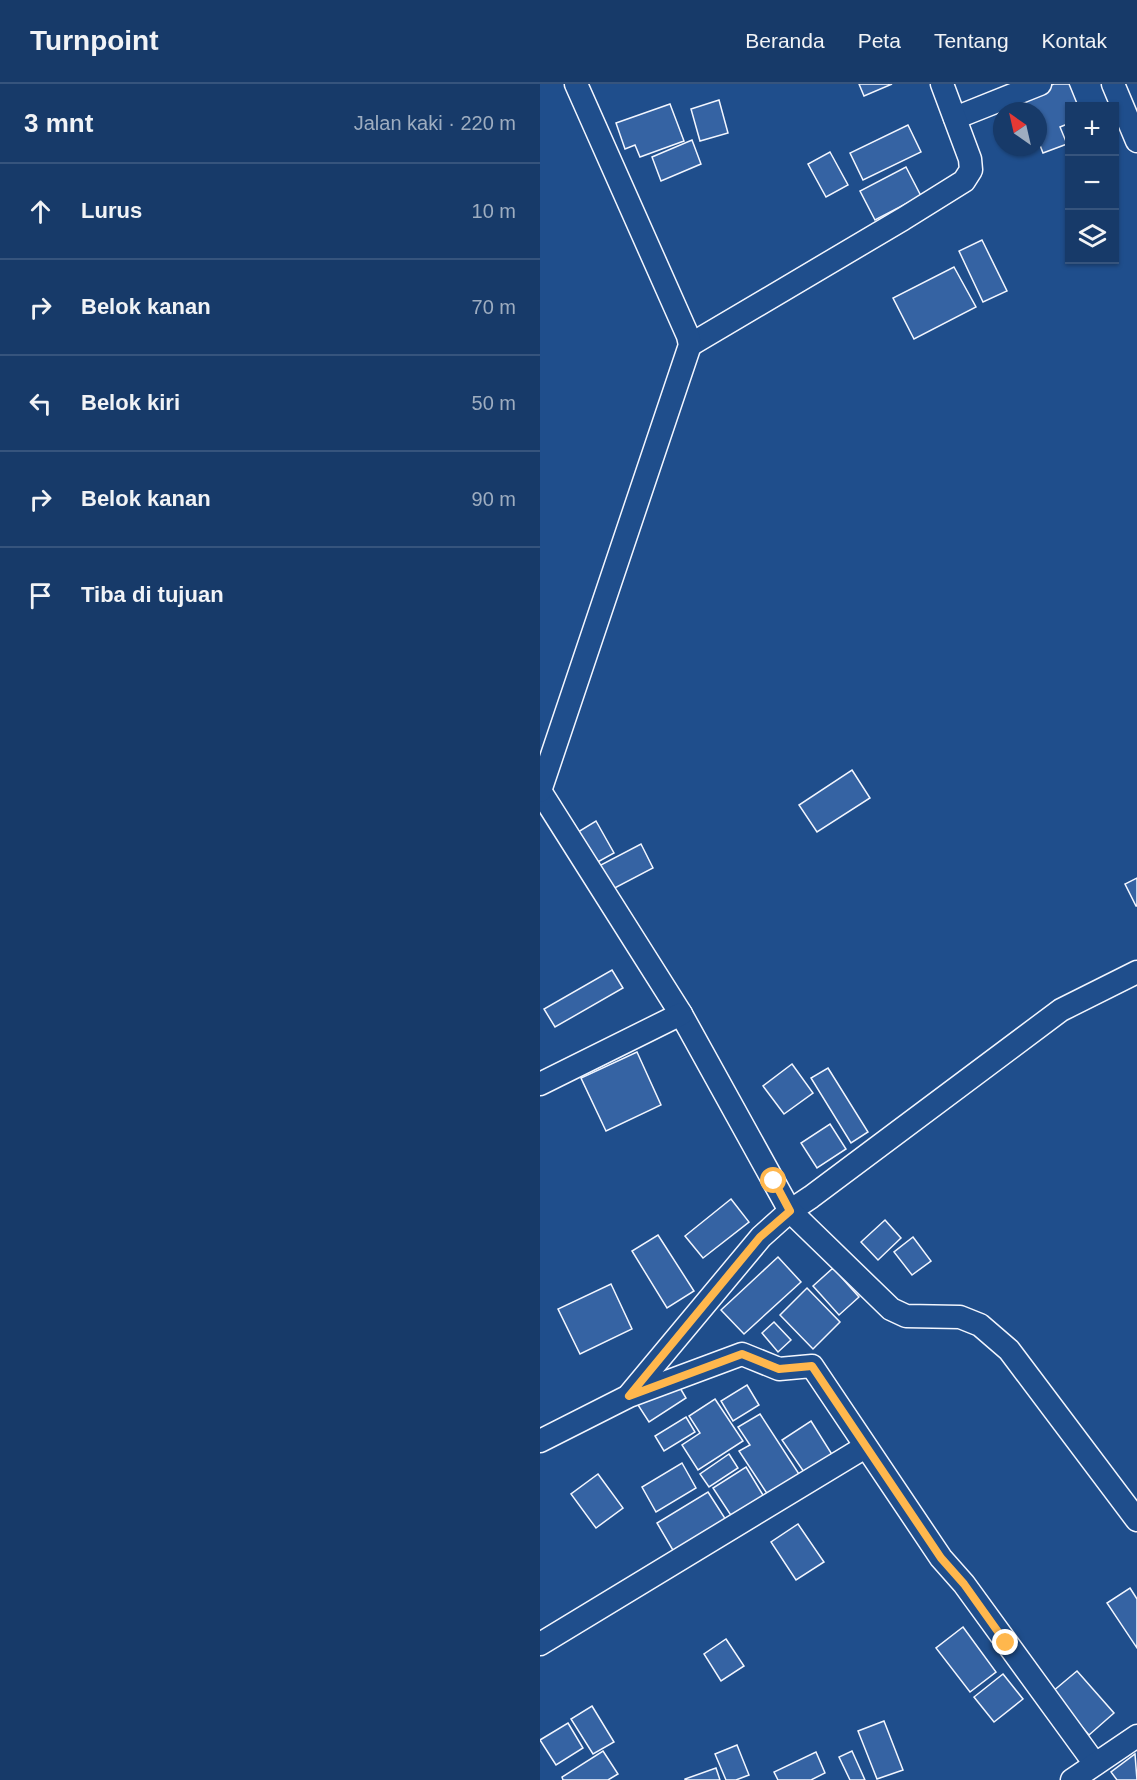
<!DOCTYPE html>
<html lang="id">
<head>
<meta charset="utf-8">
<style>
  body { margin:0; font-family:Helvetica,sans-serif; background:#20416f; color:#f1f3f6 }
  .controls { position:absolute; right:18px; top:18px; display:grid; overflow:hidden; border-radius:0px; box-shadow:0 2px 4px #0004 }
  .controls button { width:54px; height:54px; display:grid; place-items:center; padding:0; border:0; border-bottom:2px solid #36547d; background:#173a69; color:#f1f3f6; font:30px sans-serif }
  .compass { position:absolute; left:453px; top:18px; width:54px; height:54px; border-radius:50%; background:#173a69; box-shadow:0 2px 4px #0004; rotate:326deg }
  .stop { position:absolute; width:18px; height:18px; margin:-14px; border:4px solid #ffb74d; border-radius:50%; background:#fff }
  .stop.end { background:#ffb74d; border-color:#fff; box-shadow:0 2px 6px #0008 }
  .list { margin:0; padding:0; list-style:none }
  h2 { display:flex; justify-content:space-between; align-items:center; height:78px; margin:0; padding:0 24px; font-size:26px }
  h2 small { font-size:20px; font-weight:400; color:#9eadc0 }
  .list li { display:grid; grid-template-columns:39px 1fr auto; gap:18px; align-items:center; box-sizing:border-box; height:96px; padding:0 24px; border-top:2px solid #36547d }
  .list b { display:block; font-size:22px; white-space:nowrap }
  .list em { font-size:20px; font-style:normal; color:#9eadc0 }
  .icon { flex:none; width:33px; height:33px; fill:none; stroke:currentColor; stroke-width:2; stroke-linecap:round; stroke-linejoin:round }
  .map { position:relative; flex:none; width:597px; height:1696px; overflow:hidden }
  header { display:flex; align-items:center; gap:36px; box-sizing:border-box; height:84px; padding:0 30px; background:#173a69; border-bottom:2px solid #36547d }
  header strong { font-size:28px }
  nav { display:flex; gap:33px; margin-inline-start:auto; font-size:21px }
  main { display:flex }
  aside { flex:1; background:#173a69 }
  .map>svg:first-child { display:block }
  .building { fill:#3563a3; stroke:#f2f6ff; stroke-width:1.5 }
  .lines { fill:none; stroke-linecap:round; stroke-linejoin:round }
  .minor-casing { stroke:#f2f6ff; stroke-width:25 }
  .minor { stroke:#1f4e8c; stroke-width:22 }
  .route { stroke:#ffb74d; stroke-width:8 }
</style>
</head>
<body>
<header>
<strong>Turnpoint</strong>
<nav><a>Beranda</a><a>Peta</a><a>Tentang</a><a>Kontak</a></nav>
</header>
<main>
<aside>
<h2>3 mnt<small>Jalan kaki · 220 m</small></h2>
<ul class="list">
<li><svg class="icon" aria-label="ahead" viewBox="0 0 24 24"><path d="M12 20V5M6 11l6-6 6 6"/></svg><div><b>Lurus</b></div><em>10 m</em></li>
<li><svg class="icon" aria-label="right" viewBox="0 0 24 24"><path d="M7 20v-9h11M14 6l5 5-5 5"/></svg><div><b>Belok kanan</b></div><em>70 m</em></li>
<li><svg class="icon" aria-label="left" viewBox="0 0 24 24"><path d="M17 20v-9H6M10 6l-5 5 5 5"/></svg><div><b>Belok kiri</b></div><em>50 m</em></li>
<li><svg class="icon" aria-label="right" viewBox="0 0 24 24"><path d="M7 20v-9h11M14 6l5 5-5 5"/></svg><div><b>Belok kanan</b></div><em>90 m</em></li>
<li><svg class="icon" aria-label="arrive" viewBox="0 0 24 24"><path d="M6 21V4h12l-3 4 3 4H6"/></svg><div><b>Tiba di tujuan</b></div></li>
</ul>
</aside>
<div class="map">
<svg width="597" height="1696" viewBox="0 0 597 1696">
  <rect width="100%" height="100%" fill="#1f4e8c"/>
  <g class="building">
    <path d="M 319,0 L 352,0 L 324,12 Z"/>
    <path d="M 514,0 L 529,0 L 538,22 L 530,22 L 530,39 L 520,43 L 527,60 L 503,69 L 498,56 L 498,27 L 487,27 L 482,12 Z"/>
    <path d="M 179,16 L 188,49 L 160,57 L 151,25 Z"/>
    <path d="M 130,20 L 144,57 L 100,73 L 95,61 L 85,65 L 76,39 Z"/>
    <path d="M 368,41 L 381,68 L 323,96 L 310,69 Z"/>
    <path d="M 152,56 L 161,80 L 121,97 L 112,73 Z"/>
    <path d="M 290,68 L 308,101 L 286,113 L 268,80 Z"/>
    <path d="M 366,83 L 381,112 L 335,136 L 320,107 Z"/>
    <path d="M 442,156 L 467,207 L 443,218 L 419,167 Z"/>
    <path d="M 414,183 L 436,223 L 374,255 L 353,214 Z"/>
    <path d="M 312,686 L 330,714 L 277,748 L 259,721 Z"/>
    <path d="M 56,737 L 74,769 L 56,779 L 38,748 Z"/>
    <path d="M 101,760 L 113,784 L 69,807 L 57,783 Z"/>
    <path d="M 597,794 L 597,822 L 596,822 L 585,800 Z"/>
    <path d="M 72,886 L 83,904 L 15,943 L 4,925 Z"/>
    <path d="M 97,968 L 121,1021 L 66,1047 L 41,994 Z"/>
    <path d="M 252,980 L 273,1009 L 244,1030 L 223,1002 Z"/>
    <path d="M 288,984 L 328,1048 L 311,1059 L 271,994 Z"/>
    <path d="M 290,1040 L 306,1065 L 277,1084 L 261,1059 Z"/>
    <path d="M 191,1115 L 209,1138 L 163,1174 L 145,1152 Z"/>
    <path d="M 345,1136 L 361,1154 L 338,1176 L 321,1158 Z"/>
    <path d="M 118,1151 L 154,1207 L 127,1224 L 92,1167 Z"/>
    <path d="M 373,1153 L 391,1177 L 372,1191 L 354,1168 Z"/>
    <path d="M 238,1173 L 261,1198 L 204,1250 L 181,1226 Z"/>
    <path d="M 293,1184 L 319,1213 L 299,1231 L 273,1202 Z"/>
    <path d="M 71,1200 L 92,1245 L 40,1270 L 18,1225 Z"/>
    <path d="M 267,1204 L 300,1238 L 273,1265 L 240,1231 Z"/>
    <path d="M 234,1238 L 251,1256 L 238,1268 L 222,1249 Z"/>
    <path d="M 136,1297 L 146,1314 L 109,1338 L 98,1321 Z"/>
    <path d="M 207,1301 L 219,1321 L 193,1337 L 181,1317 Z"/>
    <path d="M 175,1315 L 203,1357 L 158,1386 L 142,1361 L 160,1349 L 149,1332 Z"/>
    <path d="M 220,1330 L 259,1390 L 228,1411 L 199,1367 L 210,1361 L 198,1343 Z"/>
    <path d="M 146,1333 L 155,1348 L 124,1367 L 115,1352 Z"/>
    <path d="M 271,1337 L 293,1372 L 266,1391 L 242,1356 Z"/>
    <path d="M 189,1370 L 198,1384 L 169,1403 L 160,1390 Z"/>
    <path d="M 142,1379 L 156,1404 L 116,1428 L 102,1403 Z"/>
    <path d="M 206,1383 L 226,1416 L 194,1436 L 173,1404 Z"/>
    <path d="M 58,1390 L 83,1424 L 56,1444 L 31,1410 Z"/>
    <path d="M 168,1408 L 186,1436 L 134,1468 L 117,1439 Z"/>
    <path d="M 258,1440 L 284,1478 L 256,1496 L 231,1458 Z"/>
    <path d="M 590,1504 L 597,1515 L 597,1564 L 567,1519 Z"/>
    <path d="M 423,1543 L 456,1588 L 430,1608 L 396,1564 Z"/>
    <path d="M 186,1555 L 204,1582 L 181,1597 L 164,1570 Z"/>
    <path d="M 537,1587 L 574,1629 L 549,1651 L 512,1608 Z"/>
    <path d="M 463,1590 L 483,1615 L 454,1638 L 434,1613 Z"/>
    <path d="M 52,1622 L 74,1658 L 53,1670 L 31,1635 Z"/>
    <path d="M 344,1637 L 363,1686 L 337,1695 L 318,1647 Z"/>
    <path d="M 28,1639 L 43,1664 L 16,1681 L 0,1656 Z"/>
    <path d="M 197,1661 L 209,1691 L 196,1696 L 186,1696 L 175,1670 Z"/>
    <path d="M 63,1667 L 78,1690 L 68,1696 L 23,1696 L 22,1693 Z"/>
    <path d="M 312,1667 L 325,1696 L 310,1696 L 299,1673 Z"/>
    <path d="M 276,1668 L 285,1689 L 271,1696 L 238,1696 L 234,1688 Z"/>
    <path d="M 595,1670 L 597,1696 L 577,1696 L 571,1688 Z"/>
    <path d="M 176,1684 L 180,1696 L 145,1696 L 145,1695 Z"/>
  </g>
  <g class="lines">
    <g class="minor-casing">
      <g id="minor">
        <path d="M 573,0 L 597,57"/>
        <path d="M 415,34 L 500,0"/>
        <path d="M 150,261 L 363,135 L 424,97 L 431,86 L 430,75 L 402,0"/>
        <path d="M 0,707 L 141,930 L 250,1127 L 271,1113 L 521,926 L 597,888"/>
        <path d="M 0,707 L 150,261 L 148,252 L 36,0"/>
        <path d="M 0,1000 L 141,930"/>
        <path d="M 90,1310 L 221,1153 L 250,1127 L 351,1225 L 366,1232 L 420,1233 L 440,1241 L 469,1266 L 597,1436"/>
        <path d="M 0,1357 L 89,1312 L 202,1270 L 239,1285 L 272,1282 L 401,1474 L 424,1500 L 555,1680"/>
        <path d="M 0,1560 L 325,1363"/>
        <path d="M 532,1696 L 597,1652"/>
      </g>
    </g>
    <use href="#minor" class="minor"/>
  </g>
  <g class="lines">
    <path class="route" d="M 234,1097 L 250,1127 L 220,1153 L 89,1312 L 202,1270 L 239,1285 L 272,1282 L 401,1474 L 424,1500 L 466,1559"/>
  </g>
</svg>
<div class="controls">
<button>+</button>
<button>−</button>
<button><svg class="icon" aria-label="layers" viewBox="0 0 24 24"><path d="M12 4l9 5-9 5-9-5zM3 14l9 5 9-5"/></svg></button>
</div>
<svg class="compass" viewBox="-18 -18 36 36"><path d="M0-13l5 13h-10z" fill="#e53935"/><path d="M0 13l5-13h-10z" fill="#9eadc0"/></svg>
<div class="stop" style="left:234px;top:1097px"></div>
<div class="stop end" style="left:466px;top:1559px"></div>
</div>
</main>
</body>
</html>
